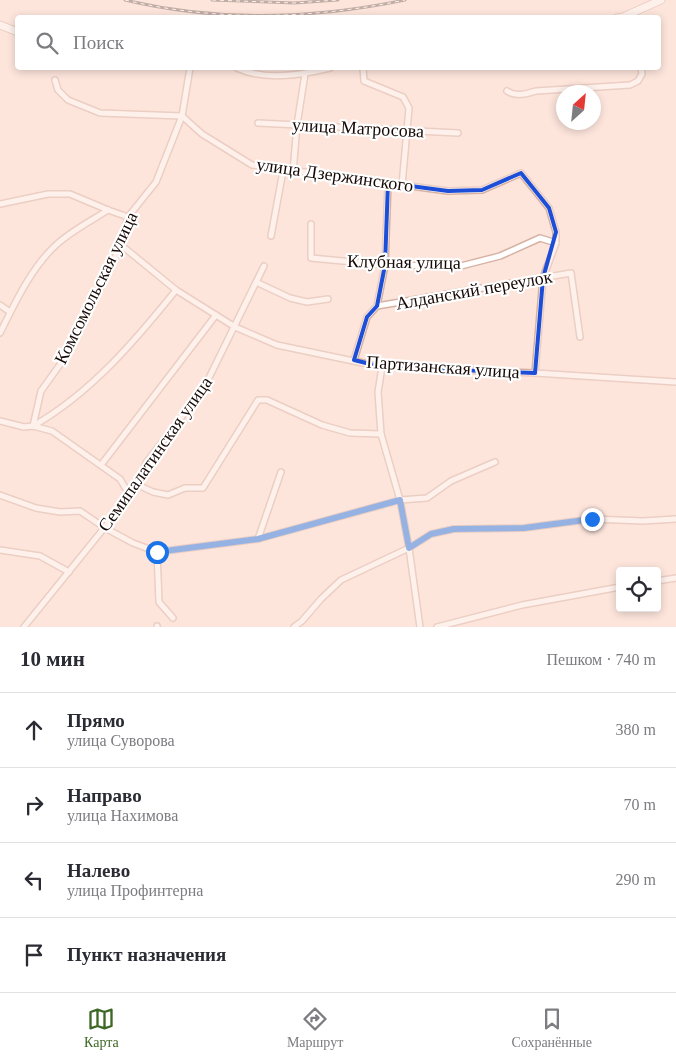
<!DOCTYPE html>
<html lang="ru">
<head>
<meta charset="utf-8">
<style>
  body { margin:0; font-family:Georgia,serif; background:#f2f2f3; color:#2b2b33 }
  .controls { position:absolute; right:15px; bottom:15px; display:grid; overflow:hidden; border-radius:5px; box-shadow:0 2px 8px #0003 }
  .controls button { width:45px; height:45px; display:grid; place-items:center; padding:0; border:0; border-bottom:1px solid #e1e1e2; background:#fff; color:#2b2b33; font:25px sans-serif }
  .compass { position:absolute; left:556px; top:85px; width:45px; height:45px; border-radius:50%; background:#fff; box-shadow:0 2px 8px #0003; rotate:27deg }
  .stop { position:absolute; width:15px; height:15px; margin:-11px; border:4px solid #1a73e8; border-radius:50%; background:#fff }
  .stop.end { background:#1a73e8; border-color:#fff; box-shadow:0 1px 5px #0008 }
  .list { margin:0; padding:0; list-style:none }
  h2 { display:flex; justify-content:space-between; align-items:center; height:65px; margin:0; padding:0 20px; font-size:21px }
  h2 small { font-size:16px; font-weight:400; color:#7c7c81 }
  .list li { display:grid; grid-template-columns:32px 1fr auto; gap:15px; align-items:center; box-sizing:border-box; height:75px; padding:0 20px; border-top:1px solid #e1e1e2 }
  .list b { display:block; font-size:19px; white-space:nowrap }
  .list p { margin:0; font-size:16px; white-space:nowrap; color:#7c7c81 }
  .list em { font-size:16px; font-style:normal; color:#7c7c81 }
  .icon { flex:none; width:28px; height:28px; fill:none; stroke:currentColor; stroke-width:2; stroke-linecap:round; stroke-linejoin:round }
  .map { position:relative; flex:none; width:676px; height:627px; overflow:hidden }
  .search { position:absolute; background:#fff; box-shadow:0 2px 8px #0003; left:15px; right:15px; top:15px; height:55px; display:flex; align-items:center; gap:12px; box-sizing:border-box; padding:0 18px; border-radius:5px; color:#7c7c81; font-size:19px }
  .sheet { height:365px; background:#fff }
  nav { display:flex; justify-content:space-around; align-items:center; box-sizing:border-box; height:70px; border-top:1px solid #e1e1e2; background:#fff; font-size:14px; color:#7c7c81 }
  nav a { display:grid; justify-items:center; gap:2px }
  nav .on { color:#3d6724 }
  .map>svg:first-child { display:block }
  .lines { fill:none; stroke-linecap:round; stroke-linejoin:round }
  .street-casing { stroke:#d7b2a3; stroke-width:8 }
  .secondary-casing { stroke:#d7b2a3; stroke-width:9 }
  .street { stroke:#fff; stroke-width:5 }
  .secondary { stroke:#fff; stroke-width:7 }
  .rail-casing { stroke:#7a6862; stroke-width:3 }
  .rail { stroke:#fff; stroke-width:1; stroke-dasharray:4; stroke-linecap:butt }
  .route { stroke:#1a73e8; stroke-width:6 }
  .marked { fill:none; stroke:#1d4ed8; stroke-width:4; stroke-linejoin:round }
  .labels { text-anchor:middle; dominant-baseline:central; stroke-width:4.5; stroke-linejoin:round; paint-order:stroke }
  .street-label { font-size:18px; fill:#160905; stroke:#fff }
</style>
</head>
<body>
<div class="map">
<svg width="676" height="627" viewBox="0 0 676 627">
  <rect width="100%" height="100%" fill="#fde5dc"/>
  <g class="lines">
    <g class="street-casing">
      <g id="street">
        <path d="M 237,68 C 265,81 301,75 330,68"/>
        <path d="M 363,68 L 364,81 L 403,97 L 409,108 L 402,185"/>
        <path d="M 55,80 L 58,90 L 68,100 L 100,113 L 182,116 L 202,134 L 252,165 L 448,191 L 482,190 L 521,173 L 549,208 L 556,232 L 556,243 L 543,278 L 535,373"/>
        <path d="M 507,91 C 516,97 526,94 536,91 L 630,85 L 638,81 L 642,74 L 641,68"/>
        <path d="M 258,123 L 458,133"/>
        <path d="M 293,172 L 297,125 L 305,74"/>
        <path d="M 0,204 L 48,194 L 70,194 L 108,210 L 128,217"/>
        <path d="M 311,224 L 311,258 L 385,265 L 461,266 L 500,256 L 540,238 L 556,243"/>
        <path d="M 271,236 L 283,171"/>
        <path d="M 121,245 L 176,290 L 235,327 L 277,345 L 382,367 L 535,373 L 676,382"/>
        <path d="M 256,282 L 290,298 L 307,302 L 328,299"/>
        <path d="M 0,305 L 10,312"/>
        <path d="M 377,306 L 571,273 L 580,337"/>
        <path d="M 0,333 C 15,303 31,268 56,245 C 71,231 91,221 108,210"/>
        <path d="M 354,360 L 367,317 L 377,306 L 385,265 L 388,183"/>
        <path d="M 382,367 L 378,392 L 381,434 L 400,500 L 409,548 L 420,627"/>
        <path d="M 0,421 L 24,427 L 33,426 L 52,431 L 120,479 L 130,496"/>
        <path d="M 33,426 L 41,391 L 69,352 L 121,245 L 128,217 L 156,182 L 182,116 L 190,68"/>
        <path d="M 33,426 C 91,393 135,341 176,290"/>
        <path d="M 101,465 L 216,315"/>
        <path d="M 138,485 L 153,492 L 168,495 L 185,488 L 203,488 L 258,400 L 267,400 L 322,425 L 350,433 L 381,434"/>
        <path d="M 0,495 L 36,508 L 60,512 L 80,511 L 105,528 L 133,543 L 157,552 L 258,539 L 400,500 L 427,498 L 451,481 L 495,462"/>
        <path d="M 258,539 L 281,472"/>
        <path d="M 0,550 L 40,556 L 69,572"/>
        <path d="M 157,552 L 159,602 L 173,618"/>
        <path d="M 657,581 L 676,578"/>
        <path d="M 157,626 L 157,627"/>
        <path d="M 24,627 L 130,496 L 138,485 L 146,463 L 204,388 L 264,266"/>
        <path d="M 294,627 L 302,621 L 321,599 L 341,580 L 409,548 L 431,534 L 454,529 L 524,528 L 592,519 L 643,521 L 676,519"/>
        <path d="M 437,627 L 522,605 L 620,587"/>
      </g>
    </g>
    <g class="secondary-casing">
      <g id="secondary">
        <path d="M 617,18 L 623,17 L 661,0"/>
        <path d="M 0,25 L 18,32"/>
      </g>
    </g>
    <use href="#street" class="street"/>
    <use href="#secondary" class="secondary"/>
    <g class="rail-casing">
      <g id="rail">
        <path d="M 125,0 C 217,22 313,19 405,0"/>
        <path d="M 212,0 L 294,3 L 338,0"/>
      </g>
    </g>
    <use href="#rail" class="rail"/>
  </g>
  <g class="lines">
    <path class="route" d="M 157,552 L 258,539 L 400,500 L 409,548 L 431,534 L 454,529 L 524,528 L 592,519"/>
  </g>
  <path d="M0 0H676V627H0ZM 521,173 L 549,208 L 556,232 L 543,278 L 535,373 L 382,367 L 354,360 L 367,317 L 377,306 L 385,265 L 388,183 L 448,191 L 482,190 Z" fill="#fde5dc" fill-opacity=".55" fill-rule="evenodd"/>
  <path class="marked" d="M 521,173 L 549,208 L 556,232 L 543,278 L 535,373 L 382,367 L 354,360 L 367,317 L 377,306 L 385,265 L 388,183 L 448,191 L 482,190 Z"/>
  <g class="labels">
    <g class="street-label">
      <text transform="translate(358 128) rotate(3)">улица Матросова</text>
      <text transform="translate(335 175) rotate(8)">улица Дзержинского</text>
      <text transform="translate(404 262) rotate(1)">Клубная улица</text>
      <text transform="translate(96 288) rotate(-64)">Комсомольская улица</text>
      <text transform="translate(474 290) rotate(-10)">Алданский переулок</text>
      <text transform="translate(443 367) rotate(4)">Партизанская улица</text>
      <text transform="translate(155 454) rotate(-55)">Семипалатинская улица</text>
    </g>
  </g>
</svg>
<div class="controls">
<button><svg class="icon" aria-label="locate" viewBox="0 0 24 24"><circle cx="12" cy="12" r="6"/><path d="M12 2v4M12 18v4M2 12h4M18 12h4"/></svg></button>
</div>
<svg class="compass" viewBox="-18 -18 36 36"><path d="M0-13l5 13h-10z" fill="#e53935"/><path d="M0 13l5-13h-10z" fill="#7c7c81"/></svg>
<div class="stop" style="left:157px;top:552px"></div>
<div class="stop end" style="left:592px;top:519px"></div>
<div class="search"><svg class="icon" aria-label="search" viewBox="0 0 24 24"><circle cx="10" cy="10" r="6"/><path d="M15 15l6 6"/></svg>Поиск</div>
</div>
<section class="sheet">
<h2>10 мин<small>Пешком · 740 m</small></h2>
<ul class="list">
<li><svg class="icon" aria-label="ahead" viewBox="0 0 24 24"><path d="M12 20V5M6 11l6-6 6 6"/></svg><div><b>Прямо</b><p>улица Суворова</p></div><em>380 m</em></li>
<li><svg class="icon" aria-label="right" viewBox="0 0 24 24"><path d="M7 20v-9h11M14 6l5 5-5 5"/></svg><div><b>Направо</b><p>улица Нахимова</p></div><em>70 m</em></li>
<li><svg class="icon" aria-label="left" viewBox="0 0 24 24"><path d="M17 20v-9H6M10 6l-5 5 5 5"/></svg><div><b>Налево</b><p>улица Профинтерна</p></div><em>290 m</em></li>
<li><svg class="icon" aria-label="arrive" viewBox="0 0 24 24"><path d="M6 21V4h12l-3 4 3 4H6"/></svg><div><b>Пункт назначения</b></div></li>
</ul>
</section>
<nav>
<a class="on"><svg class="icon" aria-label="map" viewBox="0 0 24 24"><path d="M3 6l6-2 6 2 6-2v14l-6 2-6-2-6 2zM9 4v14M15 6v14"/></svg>Карта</a>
<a><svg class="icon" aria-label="directions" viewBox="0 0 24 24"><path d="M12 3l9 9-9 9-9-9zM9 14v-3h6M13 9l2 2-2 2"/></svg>Маршрут</a>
<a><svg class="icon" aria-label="saved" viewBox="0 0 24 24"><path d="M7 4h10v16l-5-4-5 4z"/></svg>Сохранённые</a>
</nav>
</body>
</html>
